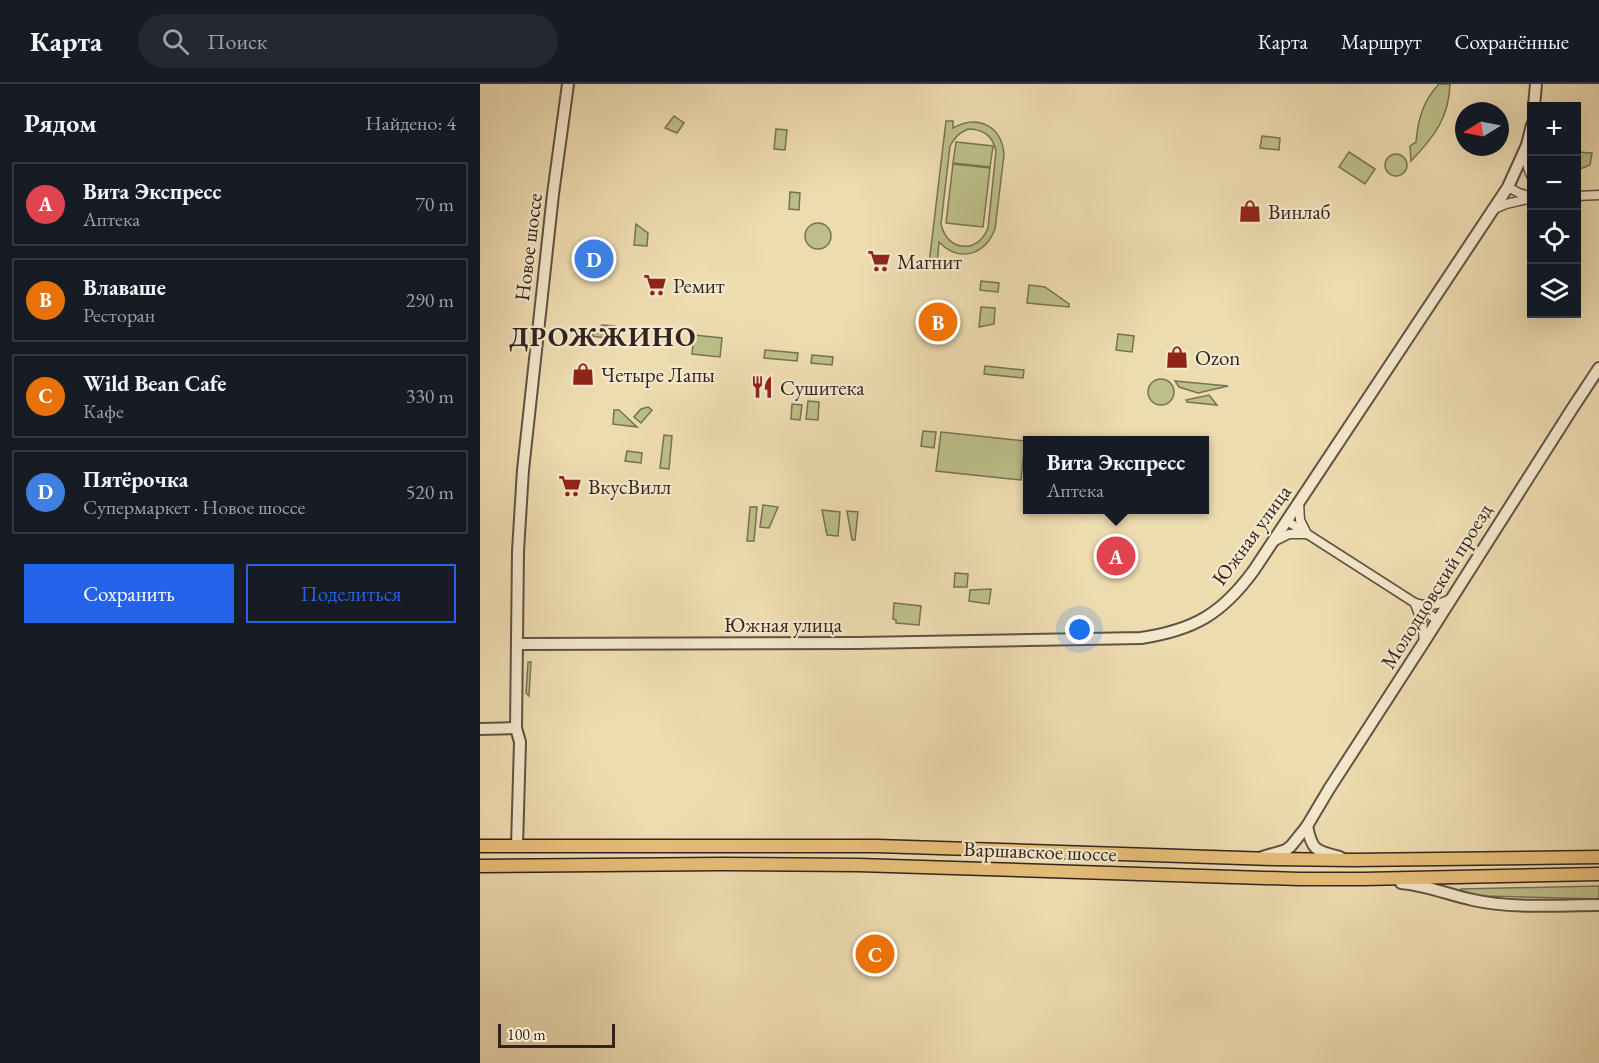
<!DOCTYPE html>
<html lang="ru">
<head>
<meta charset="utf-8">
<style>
  body { margin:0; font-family:"EB Garamond",serif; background:#242831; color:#f1f3f6 }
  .controls { position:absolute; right:18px; top:18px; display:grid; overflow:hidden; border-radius:0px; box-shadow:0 6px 24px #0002 }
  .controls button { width:54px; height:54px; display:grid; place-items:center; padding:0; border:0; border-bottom:2px solid #363941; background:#171b24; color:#f1f3f6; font:30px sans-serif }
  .compass { position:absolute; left:975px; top:18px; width:54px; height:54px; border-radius:50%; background:#171b24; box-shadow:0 6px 24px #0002; rotate:260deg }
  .scale { position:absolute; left:18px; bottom:15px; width:117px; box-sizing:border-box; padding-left:6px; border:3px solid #32241e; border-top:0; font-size:16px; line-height:21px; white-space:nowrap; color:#32241e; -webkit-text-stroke:4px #f4e8cc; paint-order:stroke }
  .you { position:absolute; left:600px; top:546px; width:21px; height:21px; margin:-15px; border:4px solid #fff; border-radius:50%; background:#1a73e8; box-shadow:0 0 0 9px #1a73e833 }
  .badge { display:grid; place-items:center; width:39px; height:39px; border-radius:50%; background:#2563eb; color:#fff; font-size:20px; font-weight:700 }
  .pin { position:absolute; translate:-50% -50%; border:3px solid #fff; box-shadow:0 2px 6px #0006 }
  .popup { position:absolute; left:543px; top:352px; width:186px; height:78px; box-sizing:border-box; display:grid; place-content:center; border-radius:0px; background:#171b24; filter:drop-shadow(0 2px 4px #0005); font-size:20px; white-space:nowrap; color:#9ea1a6 }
  .popup b { font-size:22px; color:#f1f3f6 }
  .popup::after { content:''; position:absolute; left:50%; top:100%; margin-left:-12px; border:12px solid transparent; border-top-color:#171b24 }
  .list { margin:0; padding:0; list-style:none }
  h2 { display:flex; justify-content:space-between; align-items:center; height:78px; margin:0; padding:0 24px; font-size:26px }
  h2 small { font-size:20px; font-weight:400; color:#9ea1a6 }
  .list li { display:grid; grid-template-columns:39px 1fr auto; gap:18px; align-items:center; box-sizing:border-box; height:84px; margin:0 12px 12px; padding:0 12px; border:2px solid #363941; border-radius:0px }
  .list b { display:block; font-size:22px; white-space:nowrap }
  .list p { margin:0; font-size:20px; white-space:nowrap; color:#9ea1a6 }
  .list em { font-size:20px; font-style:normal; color:#9ea1a6 }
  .actions { display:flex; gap:12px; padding:18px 24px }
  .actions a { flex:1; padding:14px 0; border:2px solid #2563eb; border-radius:0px; text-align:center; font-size:21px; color:#2563eb }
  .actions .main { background:#2563eb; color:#fff }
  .icon { flex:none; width:33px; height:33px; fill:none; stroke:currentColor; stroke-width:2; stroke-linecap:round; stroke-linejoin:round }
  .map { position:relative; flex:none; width:1119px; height:979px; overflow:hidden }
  header { display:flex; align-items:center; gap:36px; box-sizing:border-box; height:84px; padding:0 30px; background:#171b24; border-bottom:2px solid #363941 }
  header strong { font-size:28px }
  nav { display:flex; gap:33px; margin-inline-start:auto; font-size:21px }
  .search { width:420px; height:54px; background:#242831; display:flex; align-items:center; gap:15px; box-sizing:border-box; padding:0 21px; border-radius:33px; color:#9ea1a6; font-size:22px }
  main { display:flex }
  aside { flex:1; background:#171b24 }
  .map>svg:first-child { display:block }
  .green { fill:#bcbf89; stroke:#777254; stroke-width:1.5; fill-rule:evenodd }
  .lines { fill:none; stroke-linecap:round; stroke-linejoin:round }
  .minor-casing { stroke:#615243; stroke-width:11 }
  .tertiary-casing { stroke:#615243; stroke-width:14 }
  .primary-casing { stroke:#32241e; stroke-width:15 }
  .minor { stroke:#f4e8cc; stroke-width:8 }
  .tertiary { stroke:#f4e8cc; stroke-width:10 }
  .primary { stroke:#e7be78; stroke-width:12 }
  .labels { text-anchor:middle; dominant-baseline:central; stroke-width:4.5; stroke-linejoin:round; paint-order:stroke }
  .poi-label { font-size:21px; fill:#32241e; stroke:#f4e8cc; text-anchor:start }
  .street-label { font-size:21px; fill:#32241e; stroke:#f4e8cc }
  .district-label { font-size:27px; font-weight:bold; letter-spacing:1.5px; fill:#32241e; stroke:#f4e8cc }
</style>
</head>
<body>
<header>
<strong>Карта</strong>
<div class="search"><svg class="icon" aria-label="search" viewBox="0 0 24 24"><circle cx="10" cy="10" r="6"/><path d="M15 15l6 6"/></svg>Поиск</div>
<nav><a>Карта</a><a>Маршрут</a><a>Сохранённые</a></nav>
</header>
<main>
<aside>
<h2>Рядом<small>Найдено: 4</small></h2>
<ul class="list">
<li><span class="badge" style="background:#e0444e">A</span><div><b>Вита Экспресс</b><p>Аптека</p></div><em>70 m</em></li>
<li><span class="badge" style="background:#e8710a">B</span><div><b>Влаваше</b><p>Ресторан</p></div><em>290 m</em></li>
<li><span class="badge" style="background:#e8710a">C</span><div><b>Wild Bean Cafe</b><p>Кафе</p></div><em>330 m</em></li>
<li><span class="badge" style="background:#3f7fe0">D</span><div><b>Пятёрочка</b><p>Супермаркет · Новое шоссе</p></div><em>520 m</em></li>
</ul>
<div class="actions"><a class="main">Сохранить</a><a>Поделиться</a></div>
</aside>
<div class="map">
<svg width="1119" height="979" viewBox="0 0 1119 979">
  <rect width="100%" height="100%" fill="#eedcb1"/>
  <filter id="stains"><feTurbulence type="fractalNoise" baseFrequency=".00333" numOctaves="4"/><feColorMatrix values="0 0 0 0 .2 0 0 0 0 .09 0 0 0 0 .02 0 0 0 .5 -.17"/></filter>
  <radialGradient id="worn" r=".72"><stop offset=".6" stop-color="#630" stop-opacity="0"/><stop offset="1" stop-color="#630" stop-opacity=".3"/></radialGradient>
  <g class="green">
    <path d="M 959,0 L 970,0 C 969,35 953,54 931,77 L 930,62 L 936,58 C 938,35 943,17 959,0 Z"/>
    <path d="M 194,32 L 204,39 L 197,49 L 185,44 Z"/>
    <path d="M 466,37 L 473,37 L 473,44 C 498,30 522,42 524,71 L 515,145 C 505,171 479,179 459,158 L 457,181 L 449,180 ZM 488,45 C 504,45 513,52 516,67 L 508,144 C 498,170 467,168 461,140 L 470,62 C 475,53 479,49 488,45 Z"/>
    <path d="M 296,45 L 307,46 L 305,66 L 294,65 Z"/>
    <path d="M 782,52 L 800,54 L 799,66 L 780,64 Z"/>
    <path d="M 476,58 L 513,62 L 510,83 L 473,79 Z"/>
    <path d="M 869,68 L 895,85 L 885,100 L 859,83 Z"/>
    <path d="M 1097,68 L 1112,69 L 1110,81 L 1100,85 L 1097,84 Z"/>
    <circle cx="916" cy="81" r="11"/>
    <path d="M 473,80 L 510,84 L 503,143 L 466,139 Z"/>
    <path d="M 310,108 L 320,109 L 319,126 L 309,125 Z"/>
    <circle cx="338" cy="152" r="13"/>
    <path d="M 156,140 L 168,149 L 167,162 L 154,161 Z"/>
    <path d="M 501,197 L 519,199 L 518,208 L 500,206 Z"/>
    <path d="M 549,201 L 565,203 L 589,220 L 589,223 L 547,219 Z"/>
    <path d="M 501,223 L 515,224 L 514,240 L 499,243 Z"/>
    <path d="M 122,241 L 135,242 L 134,255 L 111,252 Z"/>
    <path d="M 638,250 L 654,252 L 652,268 L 636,266 Z"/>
    <path d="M 214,251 L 242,254 L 240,273 L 212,270 Z"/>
    <path d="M 285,266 L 318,269 L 317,277 L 284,274 Z"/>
    <path d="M 332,271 L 353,273 L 352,281 L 331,279 Z"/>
    <path d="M 505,282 L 544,286 L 543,294 L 504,290 Z"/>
    <circle cx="681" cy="308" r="13"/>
    <path d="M 695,297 L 748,302 L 718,309 L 699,303 Z"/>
    <path d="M 729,311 L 737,321 L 707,318 L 706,316 Z"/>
    <path d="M 328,317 L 339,318 L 338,336 L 326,335 Z"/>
    <path d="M 312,320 L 322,321 L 320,336 L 311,335 Z"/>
    <path d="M 168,323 L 172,326 L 161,339 L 154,333 L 161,325 Z"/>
    <path d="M 134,326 L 139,326 L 157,343 L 133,340 Z"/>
    <path d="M 443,347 L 456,348 L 454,364 L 441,362 Z"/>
    <path d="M 461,348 L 545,357 L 541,396 L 456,387 Z"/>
    <path d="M 184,351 L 192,352 L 189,385 L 180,384 Z"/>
    <path d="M 147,367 L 162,369 L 161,379 L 145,377 Z"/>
    <path d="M 283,421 L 298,423 L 289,444 L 280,443 Z"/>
    <path d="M 270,423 L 277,423 L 274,457 L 267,457 Z"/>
    <path d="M 342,426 L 360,428 L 358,452 L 347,451 Z"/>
    <path d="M 367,427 L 378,428 L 375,456 L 372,456 Z"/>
    <path d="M 475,489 L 488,490 L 487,503 L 474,503 Z"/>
    <path d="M 511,505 L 509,520 L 489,517 L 490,506 Z"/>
    <path d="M 414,519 L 441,522 L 439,541 L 416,539 L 416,536 L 413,535 Z"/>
    <path d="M 48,578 L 51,578 L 49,612 L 46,609 Z"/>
    <path d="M 1119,802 L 1119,815 L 1004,812 L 980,807 L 981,805 Z"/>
  </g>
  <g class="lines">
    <g class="minor-casing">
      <g id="minor">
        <path d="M 1046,67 C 1046,77 1047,85 1052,93"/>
        <path d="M 1028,103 L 1039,109 L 1049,112"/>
        <path d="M 1096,112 L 1119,111"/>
        <path d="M 1012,126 L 1026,120 L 1052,114"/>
        <path d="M 819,419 L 820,436 L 826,448"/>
        <path d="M 807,437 L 935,519 L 958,537"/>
        <path d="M 793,458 L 809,450 L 826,450"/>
        <path d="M 935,519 C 949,523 959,521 972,514"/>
        <path d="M 935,520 L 942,538 L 944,558"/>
      </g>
    </g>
    <g class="tertiary-casing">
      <g id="tertiary">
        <path d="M 1054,22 L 1056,0"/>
        <path d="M 37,560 L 379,559 L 661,554 C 714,546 742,530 774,486 L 1028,103 L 1047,61 L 1052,41"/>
        <path d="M 0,645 L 36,644"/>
        <path d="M 827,742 C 832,767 836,767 860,773"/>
        <path d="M 37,762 L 40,658 L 36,644 L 38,467 L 43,386 L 73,110 L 88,0"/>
        <path d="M 782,773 L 806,766 L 811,762 L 827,742 L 849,705 L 944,558 L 1092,325 L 1119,284"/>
        <path d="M 921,799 C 946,801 969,811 993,816 C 1034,825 1078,821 1119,821"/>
      </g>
    </g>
    <g class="primary-casing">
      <g id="primary">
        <path d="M 0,762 L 397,762 L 794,775 L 873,776 L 1119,773"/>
        <path d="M 0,782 L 242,780 L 378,781 L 819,795 L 883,795 L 1119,790"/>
      </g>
    </g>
    <use href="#minor" class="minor"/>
    <use href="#tertiary" class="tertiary"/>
    <use href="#primary" class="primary"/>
  </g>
  <defs>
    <g id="shop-bare" transform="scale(1.8)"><path d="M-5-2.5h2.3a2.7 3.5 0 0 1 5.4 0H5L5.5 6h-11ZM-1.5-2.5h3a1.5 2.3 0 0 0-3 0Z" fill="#8f2418" stroke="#f4e8cc" stroke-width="2.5" paint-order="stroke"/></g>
    <g id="supermarket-bare" transform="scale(1.8)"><path d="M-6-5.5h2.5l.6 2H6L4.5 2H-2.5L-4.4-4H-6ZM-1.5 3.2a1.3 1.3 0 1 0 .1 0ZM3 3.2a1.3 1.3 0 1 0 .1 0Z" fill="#8f2418" stroke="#f4e8cc" stroke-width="2.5" paint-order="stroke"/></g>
    <g id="restaurant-bare" transform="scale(1.8)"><path d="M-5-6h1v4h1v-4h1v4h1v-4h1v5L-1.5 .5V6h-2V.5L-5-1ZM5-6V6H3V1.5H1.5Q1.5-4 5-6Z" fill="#8f2418" stroke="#f4e8cc" stroke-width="2.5" paint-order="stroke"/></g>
  </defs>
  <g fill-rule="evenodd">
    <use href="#shop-bare" x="770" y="127"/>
    <use href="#supermarket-bare" x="399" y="177"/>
    <use href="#supermarket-bare" x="175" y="201"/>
    <use href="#shop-bare" x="697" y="273"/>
    <use href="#shop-bare" x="103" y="290"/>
    <use href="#restaurant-bare" x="282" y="303"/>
    <use href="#supermarket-bare" x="90" y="402"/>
  </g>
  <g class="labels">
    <g class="poi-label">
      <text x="788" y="127">Винлаб</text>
      <text x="417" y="177">Магнит</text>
      <text x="193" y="201">Ремит</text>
      <text x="715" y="273">Ozon</text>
      <text x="121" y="290">Четыре Лапы</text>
      <text x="300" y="303">Сушитека</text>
      <text x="108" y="402">ВкусВилл</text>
    </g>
    <g class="street-label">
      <text transform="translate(48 163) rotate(-83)">Новое шоссе</text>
      <text transform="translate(771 451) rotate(-54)">Южная улица</text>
      <text transform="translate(956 502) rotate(-58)">Молодцовский проезд</text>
      <text x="303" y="540">Южная улица</text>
      <text transform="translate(560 767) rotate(2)">Варшавское шоссе</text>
    </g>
    <g class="district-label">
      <text x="123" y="252">ДРОЖЖИНО</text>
    </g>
  </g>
  <rect width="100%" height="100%" filter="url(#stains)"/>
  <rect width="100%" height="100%" fill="url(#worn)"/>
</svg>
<div class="controls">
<button>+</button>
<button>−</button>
<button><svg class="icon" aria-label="locate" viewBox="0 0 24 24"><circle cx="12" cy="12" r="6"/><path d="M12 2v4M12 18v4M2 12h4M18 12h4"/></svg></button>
<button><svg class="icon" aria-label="layers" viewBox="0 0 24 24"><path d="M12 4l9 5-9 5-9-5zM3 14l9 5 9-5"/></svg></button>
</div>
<svg class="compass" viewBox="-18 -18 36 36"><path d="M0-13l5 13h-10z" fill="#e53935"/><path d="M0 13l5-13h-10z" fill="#9ea1a6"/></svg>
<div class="scale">100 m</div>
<div class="you"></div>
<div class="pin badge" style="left:636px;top:472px;background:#e0444e">A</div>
<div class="popup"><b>Вита Экспресс</b>Аптека</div>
<div class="pin badge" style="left:458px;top:238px;background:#e8710a">B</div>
<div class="pin badge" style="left:395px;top:870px;background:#e8710a">C</div>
<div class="pin badge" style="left:114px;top:175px;background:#3f7fe0">D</div>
</div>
</main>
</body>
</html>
